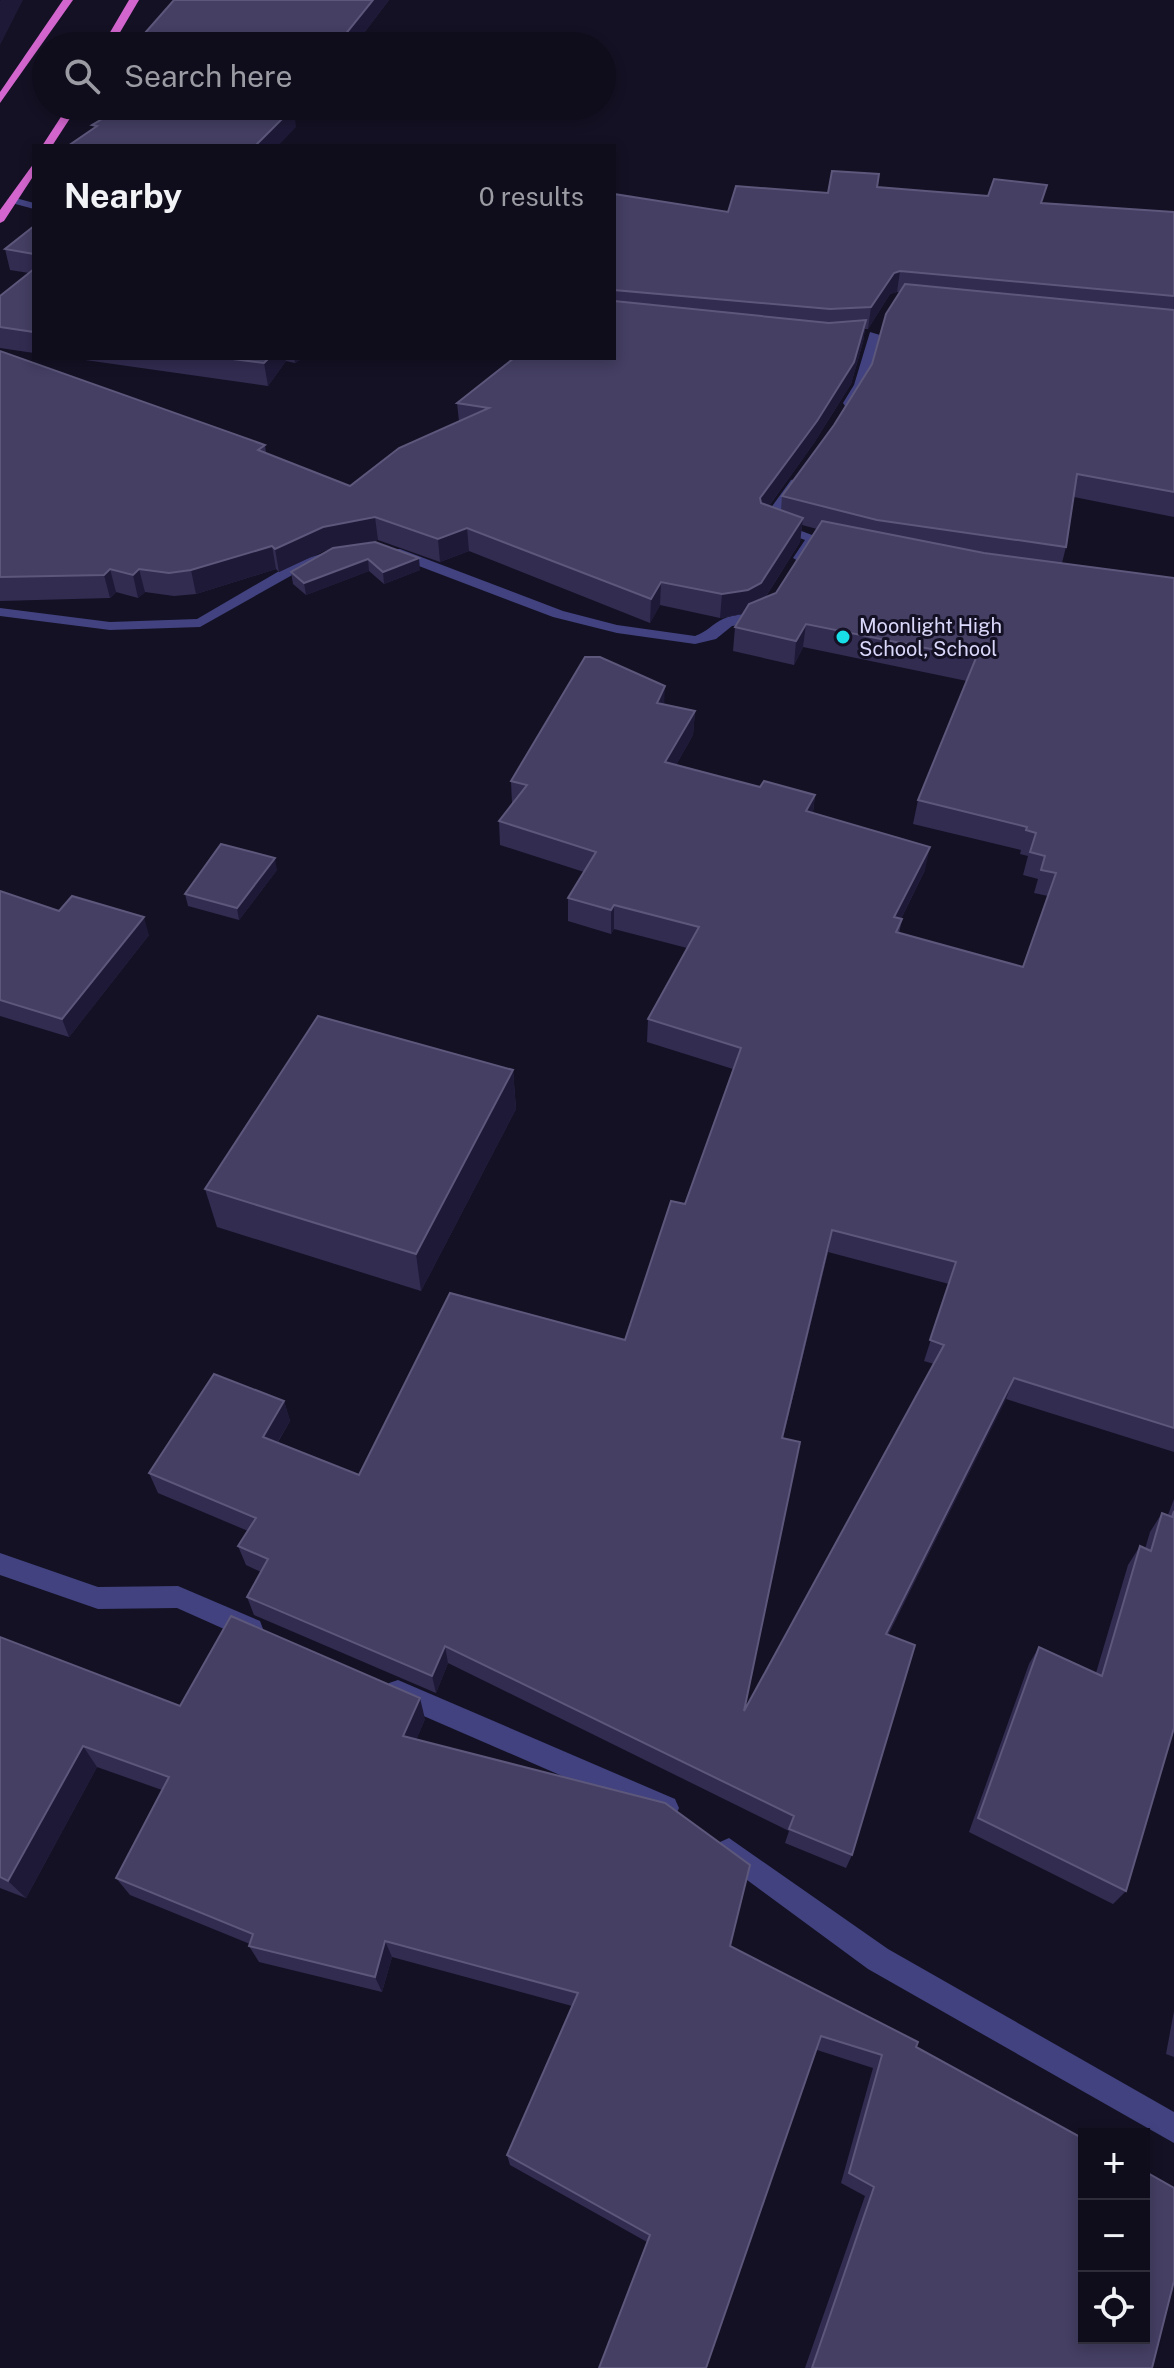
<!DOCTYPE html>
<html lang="en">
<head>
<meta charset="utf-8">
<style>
  body { margin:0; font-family:"Public Sans",sans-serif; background:#181624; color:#f1f3f6 }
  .controls { position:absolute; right:24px; bottom:24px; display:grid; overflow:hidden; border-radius:0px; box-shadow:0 4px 12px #0003 }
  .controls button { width:72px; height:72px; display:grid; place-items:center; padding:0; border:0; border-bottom:2px solid #2f2d3a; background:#0f0d1b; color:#f1f3f6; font:40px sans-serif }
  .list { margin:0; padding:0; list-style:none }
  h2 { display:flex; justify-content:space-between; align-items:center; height:104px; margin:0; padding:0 32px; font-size:34px }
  h2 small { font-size:26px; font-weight:400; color:#9b9ca3 }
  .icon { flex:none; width:44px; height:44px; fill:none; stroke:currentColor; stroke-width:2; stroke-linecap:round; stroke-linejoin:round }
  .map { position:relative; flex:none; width:1174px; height:2368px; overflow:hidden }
  .search { position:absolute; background:#0f0d1b; box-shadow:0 4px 12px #0003; left:32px; top:32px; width:584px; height:88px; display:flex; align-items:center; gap:20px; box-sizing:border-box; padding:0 28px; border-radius:44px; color:#9b9ca3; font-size:30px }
  .panel { position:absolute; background:#0f0d1b; box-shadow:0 4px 12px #0003; left:32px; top:144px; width:584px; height:216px; border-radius:0px }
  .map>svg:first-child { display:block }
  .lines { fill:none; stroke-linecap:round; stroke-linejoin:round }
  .minor { fill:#41427f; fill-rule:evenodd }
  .trunk { fill:#d366ce; fill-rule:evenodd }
  .wall { fill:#322c51; fill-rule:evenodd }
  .shaded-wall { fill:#1e1937 }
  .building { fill:#443f63; stroke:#5c577b; stroke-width:2; fill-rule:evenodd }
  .poi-dot { fill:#18dee7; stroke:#141124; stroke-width:3 }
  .labels { text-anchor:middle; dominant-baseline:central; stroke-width:6; stroke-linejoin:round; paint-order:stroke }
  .far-poi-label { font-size:20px; fill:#dbd9fb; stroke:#141124; text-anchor:start }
</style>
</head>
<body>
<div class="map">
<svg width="1174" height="2368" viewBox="0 0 1174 2368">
  <rect width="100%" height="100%" fill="#141124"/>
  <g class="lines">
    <g class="minor">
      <path d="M 12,197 L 34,203 L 34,209 L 8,202 L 7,200 Z"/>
      <path d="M 870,332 L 880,335 L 866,385 L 853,406 L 845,406 L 843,403 L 854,385 Z"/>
      <path d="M 796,479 L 803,483 L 775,521 L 820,538 L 805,561 L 800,562 L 793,558 L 805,540 L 760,523 L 791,480 Z"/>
      <path d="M 390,549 L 400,549 L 563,611 L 617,625 L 695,636 C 707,632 712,624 723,619 C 731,615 752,613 762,610 L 769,614 L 755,623 L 732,626 L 716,639 L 695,644 L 617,633 L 553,617 L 390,555 Z"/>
      <path d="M 330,551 L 335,552 L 335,558 L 303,569 L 200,627 L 110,630 L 0,616 L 0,608 L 110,622 L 197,619 L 293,563 Z"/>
      <path d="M 0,1553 L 98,1587 L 178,1586 L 260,1621 L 263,1629 L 260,1637 L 251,1641 L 177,1608 L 98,1609 L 0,1575 Z"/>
      <path d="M 398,1680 L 675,1799 L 679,1808 L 675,1817 L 666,1821 L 389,1701 L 386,1692 L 389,1683 Z"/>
      <path d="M 729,1838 L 888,1949 L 1174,2112 L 1174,2143 L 868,1969 L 720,1860 L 716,1851 L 720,1842 Z"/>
    </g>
    <g class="trunk">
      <path d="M 63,0 L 73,0 L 0,103 L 0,92 Z"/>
      <path d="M 129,0 L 139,0 L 112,46 L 102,46 Z"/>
      <path d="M 68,106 L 78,106 L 52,146 L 42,146 Z"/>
      <path d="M 34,163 L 34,175 L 4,221 L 0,223 L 0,210 Z"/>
    </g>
  </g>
  <g class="wall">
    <path d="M 174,0 L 389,0 L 354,46 L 139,46 L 138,41 Z"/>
    <path d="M 877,187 L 1043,203 L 1174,212 L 1174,517 L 1074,497 L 1066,547 L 1062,563 L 1174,578 L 1174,1452 L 1006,1399 L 888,1635 L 852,1855 L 846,1868 L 785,1843 L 789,1831 L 448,1663 L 436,1693 L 254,1615 L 247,1597 L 261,1572 L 246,1565 L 238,1546 L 248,1531 L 158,1493 L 149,1473 L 284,1401 L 290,1421 L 278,1442 L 359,1475 L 625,1340 L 685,1204 L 733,1069 L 647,1042 L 648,1019 L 687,948 L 614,929 L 611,934 L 568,921 L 568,898 L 584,872 L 500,845 L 499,821 L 512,804 L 511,781 L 664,704 L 695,711 L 693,735 L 676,765 L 760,787 L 815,795 L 813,813 L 925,870 L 901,919 L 902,920 L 899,933 L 1023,967 L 1048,896 L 1034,893 L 1038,879 L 1023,875 L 1028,856 L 1020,854 L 1021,850 L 913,824 L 918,800 L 967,681 L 803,647 L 794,665 L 733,651 L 735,627 L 743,614 L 720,618 L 660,605 L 650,623 L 469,551 L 440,562 L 378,540 L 343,547 L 420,570 L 384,584 L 369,571 L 306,595 L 293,584 L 291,572 L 332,549 L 326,550 L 279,572 L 276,569 L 196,594 L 174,596 L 145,592 L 138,598 L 116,592 L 110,598 L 0,601 L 0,351 L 265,445 L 266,453 L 350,486 L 459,421 L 457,403 L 614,358 L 614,194 L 728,212 L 828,193 ZM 897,292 L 899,292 L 872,364 L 834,425 L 782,496 L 781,510 L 769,506 L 814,443 L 851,384 L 863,342 L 865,329 L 868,329 L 890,294 ZM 802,525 L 817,529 L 776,593 L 765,598 L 800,542 ZM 828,1252 L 949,1284 L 924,1361 L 934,1364 L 744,1711 L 783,1438 Z"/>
    <path d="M 34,226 L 34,353 L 0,348 L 0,296 L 29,273 L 10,270 L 5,249 Z"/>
    <path d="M 71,358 L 303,358 L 295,363 L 286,361 L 268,386 Z"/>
    <path d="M 277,870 L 239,920 L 188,906 L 185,894 Z"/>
    <path d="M 0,891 L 59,911 L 149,935 L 69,1037 L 0,1016 Z"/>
    <path d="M 513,1070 L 516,1109 L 421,1291 L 217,1227 L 205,1189 Z"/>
    <path d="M 1174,1499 L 1174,1728 L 1126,1891 L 1113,1904 L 969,1832 L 1029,1664 L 1039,1647 L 1096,1673 L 1128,1565 L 1140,1546 L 1145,1549 L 1150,1532 L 1162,1513 L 1168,1515 Z"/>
    <path d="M 0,1637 L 180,1706 L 425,1719 L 416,1740 L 730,1946 L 916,2047 L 1152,2368 L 805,2368 L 865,2196 L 841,2183 L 873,2068 L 817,2050 L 647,2242 L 510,2165 L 507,2155 L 572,2006 L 392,1957 L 382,1992 L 259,1962 L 249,1946 L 250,1944 L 130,1895 L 116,1878 L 162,1790 L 97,1767 L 26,1898 L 0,1888 Z"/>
    <path d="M 1174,2011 L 1174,2057 L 1166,2054 Z"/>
  </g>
  <g class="shaded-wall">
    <path d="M 1,0 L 23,0 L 0,45 L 0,1 Z"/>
    <path d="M 373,0 L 389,0 L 354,46 L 336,46 Z"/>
    <path d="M 278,106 L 299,106 L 294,110 L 296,127 L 278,146 L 255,146 Z"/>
    <path d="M 900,271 L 897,292 L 890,294 L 868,329 L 871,307 L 894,273 Z"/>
    <path d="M 866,320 L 863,342 L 851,384 L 814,443 L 758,521 L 760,498 Z"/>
    <path d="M 269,358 L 286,358 L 286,361 L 268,386 L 264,363 Z"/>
    <path d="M 294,358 L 303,358 L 295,363 Z"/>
    <path d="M 375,517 L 378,540 L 326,550 L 279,572 L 275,549 L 323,527 Z"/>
    <path d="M 803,518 L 800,542 L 759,607 L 746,613 L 720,618 L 722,594 Z"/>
    <path d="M 467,528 L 469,551 L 440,562 L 438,539 Z"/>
    <path d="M 272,546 L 276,569 L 196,594 L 191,570 Z"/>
    <path d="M 419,558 L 420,570 L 384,584 L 383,572 Z"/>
    <path d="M 368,559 L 369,571 L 306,595 L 304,583 Z"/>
    <path d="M 110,569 L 116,592 L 110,598 L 104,575 Z"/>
    <path d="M 139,569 L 145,592 L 138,598 L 133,575 Z"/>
    <path d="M 661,582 L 660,605 L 650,623 L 651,599 Z"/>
    <path d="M 806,624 L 803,647 L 794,665 L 796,641 Z"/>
    <path d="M 665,686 L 664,709 L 657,703 Z"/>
    <path d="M 695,711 L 693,735 L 664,786 L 665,762 Z"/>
    <path d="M 815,795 L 812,819 L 806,811 Z"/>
    <path d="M 930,847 L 925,870 L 890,941 L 894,917 Z"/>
    <path d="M 275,858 L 277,870 L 239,920 L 237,908 Z"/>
    <path d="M 614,905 L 614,929 L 611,934 L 611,910 Z"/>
    <path d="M 144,917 L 149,935 L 69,1037 L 62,1019 Z"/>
    <path d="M 513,1070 L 516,1109 L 421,1291 L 416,1254 Z"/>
    <path d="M 832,1230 L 828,1252 L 778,1458 L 782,1438 Z"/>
    <path d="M 1014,1378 L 1006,1399 L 879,1651 L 886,1634 Z"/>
    <path d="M 284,1401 L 290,1421 L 269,1456 L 263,1437 Z"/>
    <path d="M 445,1646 L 448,1663 L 436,1693 L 432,1676 Z"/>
    <path d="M 420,1698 L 425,1719 L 409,1757 L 403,1736 Z"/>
    <path d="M 83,1746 L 97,1767 L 26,1898 L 8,1881 Z"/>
    <path d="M 385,1941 L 392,1957 L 382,1992 L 375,1977 Z"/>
  </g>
  <g class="building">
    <path d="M 174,0 L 373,0 L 336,46 L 149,46 L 154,42 L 138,41 Z"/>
    <path d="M 124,106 L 284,106 L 294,107 L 255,146 L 68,146 L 97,126 L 92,125 Z"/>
    <path d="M 832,171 L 879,174 L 877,187 L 988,196 L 994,179 L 1047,185 L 1041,203 L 1174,212 L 1174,296 L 900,271 L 894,273 L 871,307 L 830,309 L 614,290 L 614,194 L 728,212 L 736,186 L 828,193 Z"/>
    <path d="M 34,226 L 34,254 L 5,249 Z"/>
    <path d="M 34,269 L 34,332 L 0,327 L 0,296 Z"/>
    <path d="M 905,284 L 1174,310 L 1174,492 L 1077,474 L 1066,547 L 877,520 L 782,496 L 834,425 L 872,364 L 886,314 Z"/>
    <path d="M 614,301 L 829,323 L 866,320 L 854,362 L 817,421 L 760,498 L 761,503 L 803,518 L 761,583 L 748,590 L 722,594 L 661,582 L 651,599 L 467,528 L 438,539 L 375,517 L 323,527 L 275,549 L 272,546 L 191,570 L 169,573 L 139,569 L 133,575 L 110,569 L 104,575 L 0,577 L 0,351 L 265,445 L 258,450 L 350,486 L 399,448 L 489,408 L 457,403 L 514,358 L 614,358 Z"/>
    <path d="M 225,358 L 269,358 L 264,363 Z"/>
    <path d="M 822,521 L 984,553 L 1174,578 L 1174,1428 L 1014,1378 L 886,1634 L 915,1645 L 852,1855 L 789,1829 L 794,1816 L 445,1646 L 432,1676 L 247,1597 L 268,1559 L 238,1546 L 256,1518 L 149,1473 L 214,1374 L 284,1401 L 263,1437 L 359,1475 L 450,1293 L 625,1340 L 671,1201 L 685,1204 L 741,1048 L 648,1019 L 699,927 L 614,905 L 611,910 L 568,898 L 596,852 L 499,821 L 527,785 L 511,781 L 585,657 L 600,657 L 665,686 L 657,703 L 695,711 L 665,762 L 760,787 L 764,781 L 815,795 L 806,811 L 930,847 L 894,917 L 902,919 L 896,932 L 1023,967 L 1056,873 L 1041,870 L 1045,856 L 1030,852 L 1036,833 L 1026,830 L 1027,827 L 918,800 L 976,658 L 806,624 L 796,641 L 735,627 L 749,604 L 776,593 ZM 832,1230 L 956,1262 L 930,1340 L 944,1345 L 744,1711 L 800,1442 L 782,1438 Z"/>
    <path d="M 375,542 L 419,558 L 383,572 L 368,559 L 304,583 L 291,572 L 333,548 Z"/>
    <path d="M 221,844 L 275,858 L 237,908 L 185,894 Z"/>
    <path d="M 0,891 L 59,911 L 72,896 L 144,917 L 62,1019 L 0,1000 Z"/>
    <path d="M 318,1016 L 513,1070 L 416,1254 L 205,1189 Z"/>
    <path d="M 1174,1511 L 1174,1728 L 1126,1891 L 978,1818 L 1039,1647 L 1102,1676 L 1140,1546 L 1151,1551 L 1162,1513 L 1172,1517 Z"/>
    <path d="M 231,1616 L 420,1698 L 403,1736 L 665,1803 L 750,1865 L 730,1946 L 918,2042 L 916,2047 L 1084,2139 L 1084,2338 L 1144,2338 L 1144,2171 L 1174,2188 L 1174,2281 L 1152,2368 L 812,2368 L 874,2187 L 849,2173 L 882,2055 L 821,2036 L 706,2368 L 599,2368 L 650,2235 L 507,2155 L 578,1993 L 385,1941 L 375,1977 L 249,1946 L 253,1934 L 116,1878 L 169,1777 L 83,1746 L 8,1881 L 0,1877 L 0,1637 L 180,1706 Z"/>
  </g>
  <circle class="poi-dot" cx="843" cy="637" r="8"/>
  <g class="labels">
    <g class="far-poi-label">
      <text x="859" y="626">Moonlight High<tspan x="859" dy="23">School, School</tspan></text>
    </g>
  </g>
</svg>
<div class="controls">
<button>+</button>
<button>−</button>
<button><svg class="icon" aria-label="locate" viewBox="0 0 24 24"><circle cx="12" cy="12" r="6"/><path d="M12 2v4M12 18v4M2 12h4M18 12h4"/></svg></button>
</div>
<div class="search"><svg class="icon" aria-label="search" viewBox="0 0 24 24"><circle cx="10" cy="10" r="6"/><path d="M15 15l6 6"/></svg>Search here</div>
<section class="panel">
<h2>Nearby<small>0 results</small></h2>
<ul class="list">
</ul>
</section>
</div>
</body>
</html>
